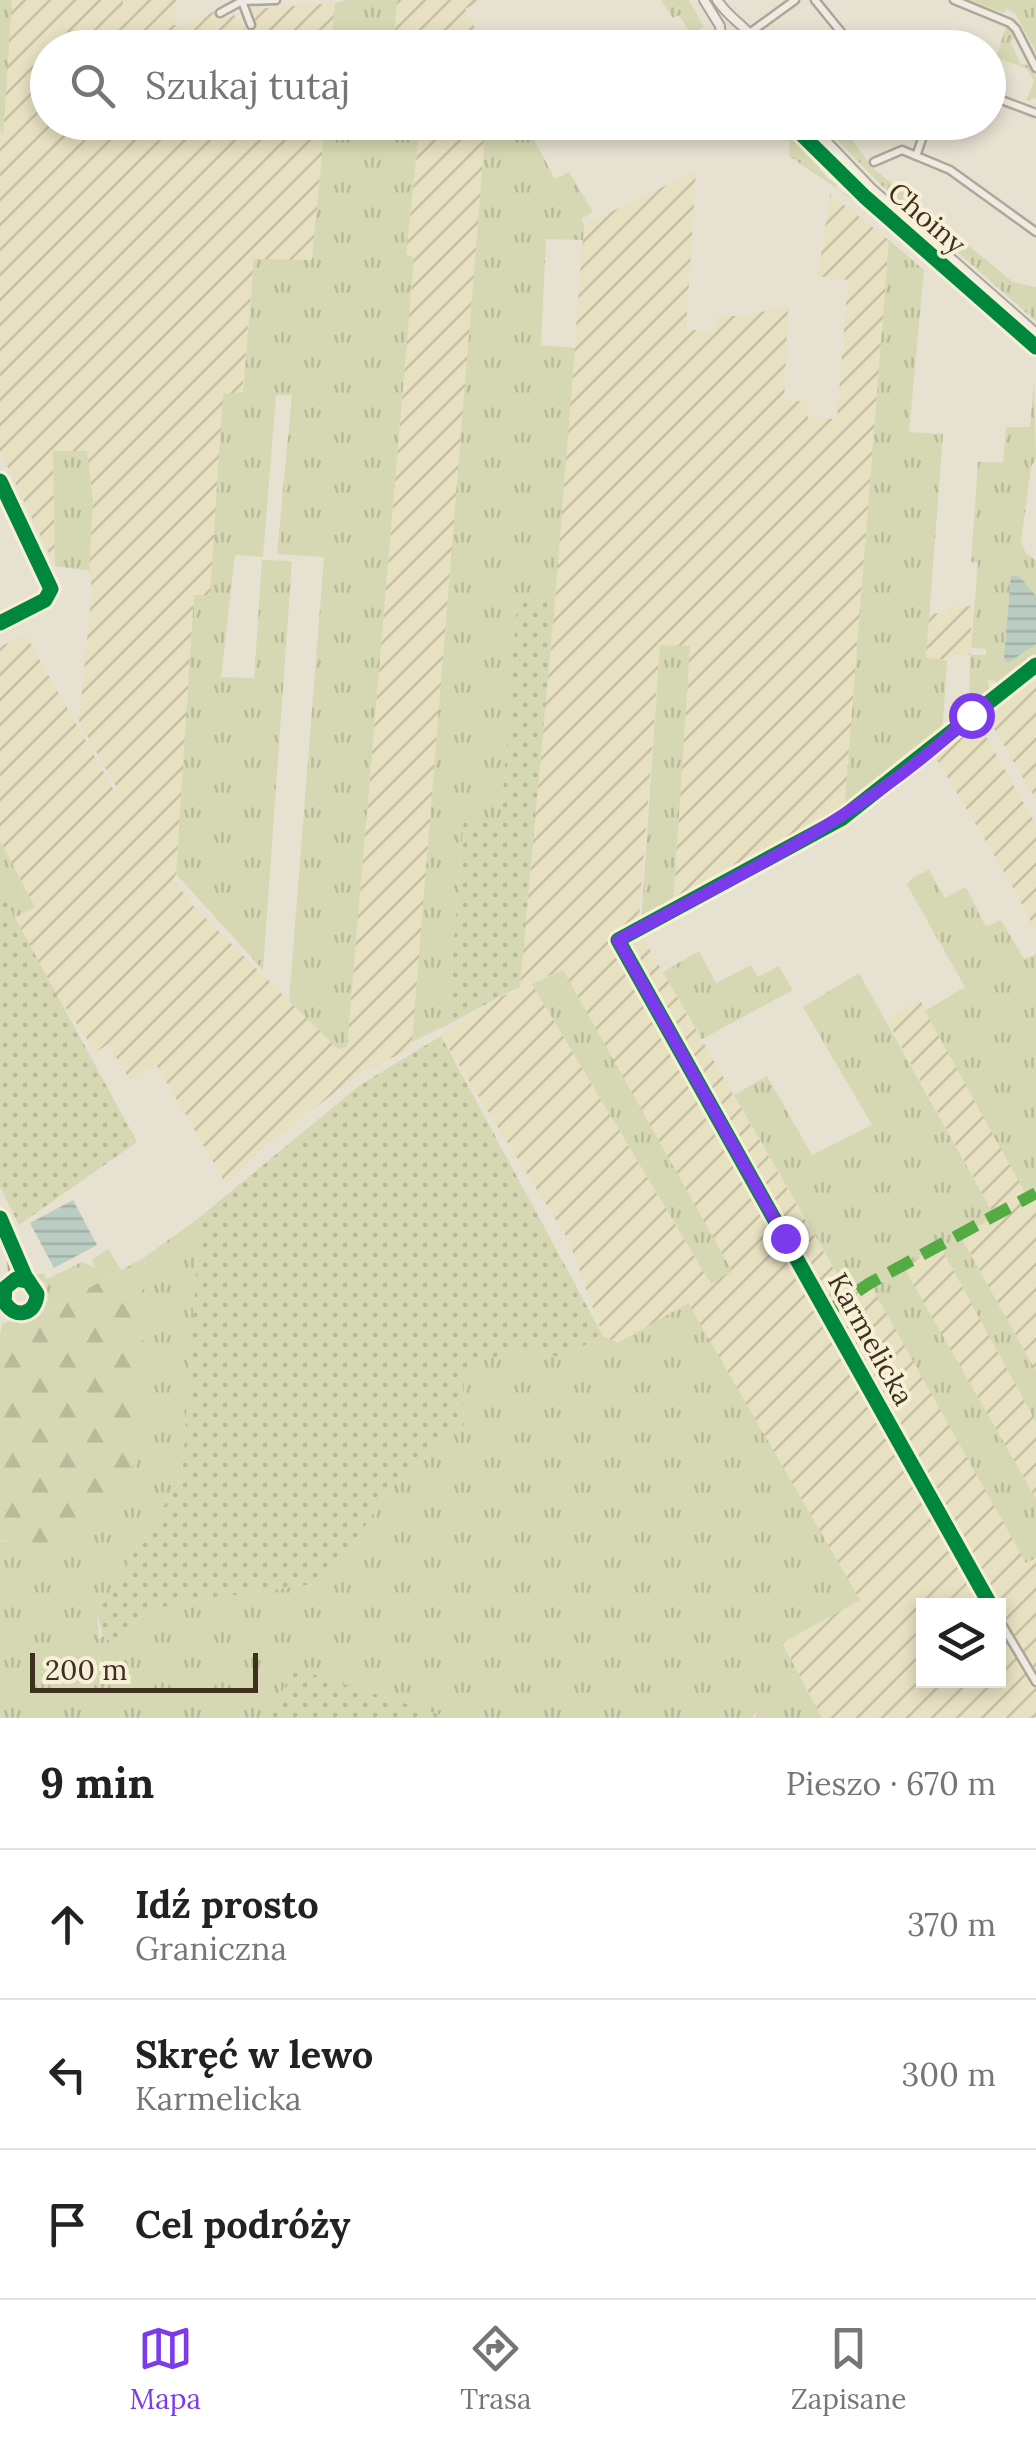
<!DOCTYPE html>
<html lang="pl">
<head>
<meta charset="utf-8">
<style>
  body { margin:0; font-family:Lora,serif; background:#f2f2f2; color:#222 }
  .controls { position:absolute; right:30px; bottom:30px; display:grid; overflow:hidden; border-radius:0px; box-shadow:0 5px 15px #0003 }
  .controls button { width:90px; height:90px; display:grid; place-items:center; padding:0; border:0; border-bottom:2px solid #e0e0e0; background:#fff; color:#222; font:50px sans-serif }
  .scale { position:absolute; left:30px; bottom:25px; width:228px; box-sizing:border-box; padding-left:10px; border:5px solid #3e2f1f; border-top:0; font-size:28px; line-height:35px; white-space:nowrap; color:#3e2f1f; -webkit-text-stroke:8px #f8efd7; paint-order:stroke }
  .stop { position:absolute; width:30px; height:30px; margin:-22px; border:8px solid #7c3aed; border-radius:50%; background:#fff }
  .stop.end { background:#7c3aed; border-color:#fff; box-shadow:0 2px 10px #0008 }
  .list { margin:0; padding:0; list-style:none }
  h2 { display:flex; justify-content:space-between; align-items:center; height:130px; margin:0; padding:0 40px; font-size:42px }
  h2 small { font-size:32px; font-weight:400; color:#767676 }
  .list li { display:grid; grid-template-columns:65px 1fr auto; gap:30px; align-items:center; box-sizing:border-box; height:150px; padding:0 40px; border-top:2px solid #e0e0e0 }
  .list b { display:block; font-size:38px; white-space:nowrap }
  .list p { margin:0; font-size:32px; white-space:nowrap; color:#767676 }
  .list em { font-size:32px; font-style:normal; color:#767676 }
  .icon { flex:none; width:55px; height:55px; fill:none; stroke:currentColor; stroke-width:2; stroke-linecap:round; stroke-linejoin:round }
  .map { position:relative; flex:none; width:1036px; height:1718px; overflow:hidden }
  .search { position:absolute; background:#fff; box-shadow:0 5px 15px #0003; left:30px; right:30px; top:30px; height:110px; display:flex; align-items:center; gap:25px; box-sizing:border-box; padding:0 35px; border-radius:55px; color:#767676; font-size:38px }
  .sheet { height:580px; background:#fff }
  nav { display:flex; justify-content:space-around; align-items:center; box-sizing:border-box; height:140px; border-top:2px solid #e0e0e0; background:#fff; font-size:28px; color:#767676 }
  nav a { display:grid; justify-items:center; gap:5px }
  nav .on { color:#7c3aed }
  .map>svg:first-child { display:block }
  .farmland { fill:url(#farmland-furrows); fill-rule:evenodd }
  .grass { fill:url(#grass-tufts) }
  .forest { fill:url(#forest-firs) }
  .garden { fill:url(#garden-dots) }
  .water { fill:url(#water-rules) }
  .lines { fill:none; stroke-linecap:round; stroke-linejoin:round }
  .minor-casing { stroke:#ada699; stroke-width:11 }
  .tertiary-casing { stroke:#ada699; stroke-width:12 }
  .minor { stroke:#f0ebe2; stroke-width:6 }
  .tertiary { stroke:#f0ebe2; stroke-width:8 }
  .quiet { stroke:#55ab43; stroke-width:12; stroke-dasharray:25 12; stroke-linecap:butt }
  .cycleway-casing { stroke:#f8efd7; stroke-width:21 }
  .cycleway { stroke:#00873e; stroke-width:15 }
  .route { stroke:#7c3aed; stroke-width:12 }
  .labels { text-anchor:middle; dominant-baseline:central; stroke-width:8; stroke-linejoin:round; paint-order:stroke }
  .street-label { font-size:28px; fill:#3e2f1f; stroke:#f8efd7 }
</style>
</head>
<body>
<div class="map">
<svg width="1036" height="1718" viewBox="0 0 1036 1718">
  <defs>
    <pattern id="farmland-furrows" width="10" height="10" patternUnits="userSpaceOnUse" patternTransform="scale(2.5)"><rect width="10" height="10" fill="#e7e0c1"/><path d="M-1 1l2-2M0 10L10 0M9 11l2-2" fill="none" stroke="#c7c0a5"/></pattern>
    <pattern id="grass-tufts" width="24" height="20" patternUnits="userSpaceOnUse" patternTransform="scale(2.5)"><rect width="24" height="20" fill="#d6d8b3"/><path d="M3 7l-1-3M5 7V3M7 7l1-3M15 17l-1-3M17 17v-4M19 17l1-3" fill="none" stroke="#b9ba9a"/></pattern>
    <pattern id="forest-firs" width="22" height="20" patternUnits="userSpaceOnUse" patternTransform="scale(2.5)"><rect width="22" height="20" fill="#d6d8b3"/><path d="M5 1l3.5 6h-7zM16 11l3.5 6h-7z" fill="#b9ba9a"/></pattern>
    <pattern id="garden-dots" width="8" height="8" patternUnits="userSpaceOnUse" patternTransform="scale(2.5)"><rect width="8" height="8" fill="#d6d8b3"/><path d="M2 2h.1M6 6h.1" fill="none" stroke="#b9ba9a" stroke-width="1.8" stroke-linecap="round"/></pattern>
    <pattern id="water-rules" width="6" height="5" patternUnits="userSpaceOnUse" patternTransform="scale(2.5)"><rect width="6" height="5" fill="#bbcdc3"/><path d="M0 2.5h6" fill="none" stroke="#a2b0a7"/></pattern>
  </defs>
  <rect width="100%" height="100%" fill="#e7e1d1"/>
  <g class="farmland">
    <path d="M 12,0 L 123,0 L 123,12 L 126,0 L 177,0 L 174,25 L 181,26 L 215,11 L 220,20 L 232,15 L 236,16 L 246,31 L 258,25 L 251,12 L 254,9 L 335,3 L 331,47 L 48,48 L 48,122 L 325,123 L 312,261 L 254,259 L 242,393 L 227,394 L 212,595 L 194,596 L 176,874 L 173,879 L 194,907 L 338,1049 L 347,1046 L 414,258 L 406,255 L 420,123 L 486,123 L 412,1048 L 359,1074 L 264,1147 L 226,1184 L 156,1064 L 130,1080 L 108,1044 L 96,1052 L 57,995 L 14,918 L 35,907 L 0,841 L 0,647 L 25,634 L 115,792 L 117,788 L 79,722 L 92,589 L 89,571 L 93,501 L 87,452 L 53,452 L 55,566 L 0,451 L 0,129 L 2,134 Z"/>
    <path d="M 397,0 L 483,0 L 465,9 L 485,47 L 393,47 Z"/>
    <path d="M 696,171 L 686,329 L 713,333 L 716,316 L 744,316 L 788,306 L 784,400 L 809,402 L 808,418 L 837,419 L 848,280 L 818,276 L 830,194 L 889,240 L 844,814 L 675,908 L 673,906 L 690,647 L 660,645 L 638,929 L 848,1294 L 870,1283 L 1026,1562 L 1036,1558 L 1036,1718 L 822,1718 L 782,1642 L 860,1600 L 688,1304 L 618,1343 L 603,1336 L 569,1241 L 441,1036 L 498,998 L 532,984 L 710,1283 L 563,970 L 520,987 L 555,600 L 584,225 ZM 924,1606 L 998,1606 L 998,1680 L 924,1680 Z"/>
    <path d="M 949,606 L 972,606 L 970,655 L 950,654 L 949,660 L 926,658 L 929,613 L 947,614 Z"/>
    <path d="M 1036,674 L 1036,800 L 985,713 Z"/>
    <path d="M 975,717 L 1036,825 L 1036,931 L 1009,880 L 933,753 Z"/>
    <path d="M 920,1000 L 1029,1197 L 1036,1193 L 1036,1371 L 960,1235 L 995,1217 L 886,1018 Z"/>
    <path d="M 940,1246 L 1036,1422 L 1036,1499 L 902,1266 Z"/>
  </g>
  <g class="grass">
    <path d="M 0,0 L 12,0 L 3,137 L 0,129 Z"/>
    <path d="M 348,0 L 397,0 L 393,47 L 331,47 L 335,3 Z"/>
    <path d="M 661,0 L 689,0 L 704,27 L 691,34 L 679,15 L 673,18 Z"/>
    <path d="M 967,0 L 1036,0 L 1036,52 L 1015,13 L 1006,9 L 1004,13 Z"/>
    <path d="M 1006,27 L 1015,35 L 1011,43 L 1020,63 L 1030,66 L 1036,78 L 1036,98 L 1026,101 L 1034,81 L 1027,69 L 996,57 Z"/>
    <path d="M 325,123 L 420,123 L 406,254 L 414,258 L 347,1047 L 338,1049 L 289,1001 L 324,557 L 277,554 L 292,395 L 276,395 L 263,557 L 235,555 L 221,677 L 254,678 L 262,560 L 292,561 L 263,970 L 176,874 L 194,595 L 210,595 L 223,394 L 243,392 L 254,259 L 312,260 Z"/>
    <path d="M 486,123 L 525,123 L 555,179 L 569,172 L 593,212 L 581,219 L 584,225 L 583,240 L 546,239 L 541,345 L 575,348 L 555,600 L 517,602 L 501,821 L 464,819 L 447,1025 L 412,1042 Z"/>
    <path d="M 821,123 L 840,123 L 873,168 L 1013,282 L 1036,287 L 1036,321 L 880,184 Z"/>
    <path d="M 790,138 L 799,140 L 826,177 L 837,185 L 836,188 L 789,156 Z"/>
    <path d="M 840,191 L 860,200 L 1036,353 L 1036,357 L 868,211 Z"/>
    <path d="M 889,240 L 924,270 L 909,432 L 943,434 L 926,658 L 947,660 L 942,735 L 844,814 Z"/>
    <path d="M 1034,379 L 1036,458 L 1031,467 L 1021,543 L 1026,553 L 1036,561 L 1036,661 L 995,693 L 996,681 L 988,680 L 990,696 L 969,711 L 970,655 L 986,655 L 986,649 L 971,648 L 978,563 L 971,562 L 978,462 L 1003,462 L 1006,427 L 1030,427 Z"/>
    <path d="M 53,451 L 87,451 L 93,501 L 89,571 L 55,566 Z"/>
    <path d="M 660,645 L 690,646 L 673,906 L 641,923 Z"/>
    <path d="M 0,841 L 35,907 L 14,918 L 0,890 Z"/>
    <path d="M 929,870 L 945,898 L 966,887 L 986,927 L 1001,920 L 1024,959 L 1036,954 L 1036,1193 L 1028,1198 L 925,1011 L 965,987 L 907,885 L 912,878 Z"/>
    <path d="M 699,951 L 716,983 L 751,965 L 758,977 L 779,966 L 793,990 L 702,1039 L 663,972 Z"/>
    <path d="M 563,970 L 732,1271 L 711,1284 L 532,984 Z"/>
    <path d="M 859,973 L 995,1217 L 960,1236 L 1036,1371 L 1036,1422 L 940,1246 L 903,1266 L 1036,1499 L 1036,1558 L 1026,1563 L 870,1284 L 849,1294 L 734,1095 L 767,1076 L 812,1155 L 872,1125 L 803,1007 Z"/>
    <path d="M 200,1217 L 182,1477 L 97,1612 L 99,1639 L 103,1636 L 117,1646 L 131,1622 L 171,1604 L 328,1582 L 389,1489 L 464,1425 L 463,1384 L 480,1361 L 520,1351 L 561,1357 L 603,1336 L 618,1343 L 688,1303 L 860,1600 L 782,1643 L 822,1718 L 755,1718 L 758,1710 L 752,1718 L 449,1718 L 294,1668 L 268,1718 L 0,1718 L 0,1540 L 6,1542 L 141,1450 L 145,1257 Z"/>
    <path d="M 23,1249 L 32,1272 L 37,1275 L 43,1273 L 47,1279 L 82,1262 L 95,1268 L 92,1260 L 108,1249 L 121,1270 L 0,1337 L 2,1324 C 24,1315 26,1318 48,1301 L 45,1283 L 27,1269 Z"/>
  </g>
  <path class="forest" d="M 145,1257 L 141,1450 L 105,1522 L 58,1549 L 0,1540 L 0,1337 Z"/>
  <g class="garden">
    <path d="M 555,600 L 520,987 C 494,998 472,1013 447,1025 L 464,818 L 501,820 L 517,601 Z"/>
    <path d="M 0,890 L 137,1142 L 19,1225 L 0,1187 Z"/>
    <path d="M 441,1036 L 603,1336 L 561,1357 L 520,1351 L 480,1361 L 463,1384 L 464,1425 L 389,1489 L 328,1582 L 171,1604 L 131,1622 L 117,1647 L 103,1636 L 97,1612 L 182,1477 L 200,1217 L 360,1085 Z"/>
    <path d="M 294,1668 L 450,1718 L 268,1718 Z"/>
  </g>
  <g class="water">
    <path d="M 1011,575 L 1020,577 L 1036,596 L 1036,644 L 1008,663 L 1004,658 Z"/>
    <path d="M 73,1200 L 97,1245 L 54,1268 L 30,1223 Z"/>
  </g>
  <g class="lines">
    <g class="minor-casing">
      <g id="minor">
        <path d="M 815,0 L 854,48"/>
        <path d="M 954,0 L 1010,23 L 1016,29 L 1036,68"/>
        <path d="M 242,1 L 251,25"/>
        <path d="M 220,13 L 242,1 L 276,0"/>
        <path d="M 751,32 L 795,0"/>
        <path d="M 988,95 L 1036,113"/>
        <path d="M 916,156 L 928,122"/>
        <path d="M 874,162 L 902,150 L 950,170 L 1036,232"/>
        <path d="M 0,481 L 51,589 L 45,600 L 0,623"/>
        <path d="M 0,1218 L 25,1276 L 37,1294 C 36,1315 14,1320 4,1301 L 5,1288 L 16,1279 L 28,1281"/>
        <path d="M 12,1250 L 14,1280"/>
        <path d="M 991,1606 L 618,940 L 841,819 L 1036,665"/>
        <path d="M 998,1618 L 1036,1682"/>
      </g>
    </g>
    <g class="tertiary-casing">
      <g id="tertiary">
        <path d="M 704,0 L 720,26 L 722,48"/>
        <path d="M 717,0 C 731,21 748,26 759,48"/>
        <path d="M 789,122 L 865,197 L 1036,347"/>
        <path d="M 808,122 L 871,188 L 1036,333"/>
      </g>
    </g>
    <use href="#minor" class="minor"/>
    <use href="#tertiary" class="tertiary"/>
    <path class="quiet" d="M 827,1312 L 870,1283 L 1036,1193"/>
    <g class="cycleway-casing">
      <g id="cycleway">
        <path d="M 789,122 L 865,197 L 1036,347"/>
        <path d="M 0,481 L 51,589 L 45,600 L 0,623"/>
        <path d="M 0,1218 L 25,1276 L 37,1294 C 36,1315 14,1320 4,1301 L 5,1288 L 16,1279 L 28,1281"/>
        <path d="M 991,1606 L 618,940 L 841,819 L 1036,665"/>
      </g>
    </g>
    <use href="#cycleway" class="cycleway"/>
  </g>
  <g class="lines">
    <path class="route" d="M 785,1238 L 618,940 C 741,874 869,814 971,715"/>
  </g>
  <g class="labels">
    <g class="street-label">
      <text transform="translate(927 218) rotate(41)">Choiny</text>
      <text transform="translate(871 1339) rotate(61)">Karmelicka</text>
    </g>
  </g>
</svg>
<div class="controls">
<button><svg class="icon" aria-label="layers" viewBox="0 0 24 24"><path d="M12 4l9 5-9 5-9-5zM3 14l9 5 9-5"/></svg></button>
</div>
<div class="scale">200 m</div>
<div class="stop" style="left:971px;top:715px"></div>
<div class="stop end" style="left:785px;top:1238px"></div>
<div class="search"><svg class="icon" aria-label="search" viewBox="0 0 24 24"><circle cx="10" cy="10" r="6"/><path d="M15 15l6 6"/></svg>Szukaj tutaj</div>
</div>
<section class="sheet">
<h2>9 min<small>Pieszo · 670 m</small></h2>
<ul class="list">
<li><svg class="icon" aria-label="ahead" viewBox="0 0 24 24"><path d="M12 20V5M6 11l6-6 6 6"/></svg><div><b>Idź prosto</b><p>Graniczna</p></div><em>370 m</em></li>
<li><svg class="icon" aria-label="left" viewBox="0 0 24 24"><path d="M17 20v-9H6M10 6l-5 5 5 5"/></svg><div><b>Skręć w lewo</b><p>Karmelicka</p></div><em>300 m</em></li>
<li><svg class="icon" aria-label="arrive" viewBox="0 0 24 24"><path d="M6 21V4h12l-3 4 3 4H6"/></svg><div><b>Cel podróży</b></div></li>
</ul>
</section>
<nav>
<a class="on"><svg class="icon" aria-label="map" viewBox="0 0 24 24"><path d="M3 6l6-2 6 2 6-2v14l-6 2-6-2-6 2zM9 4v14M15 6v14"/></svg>Mapa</a>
<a><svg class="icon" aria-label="directions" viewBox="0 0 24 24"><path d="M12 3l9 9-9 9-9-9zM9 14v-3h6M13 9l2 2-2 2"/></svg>Trasa</a>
<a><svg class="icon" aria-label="saved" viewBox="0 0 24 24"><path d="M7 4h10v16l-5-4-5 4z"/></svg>Zapisane</a>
</nav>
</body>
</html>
